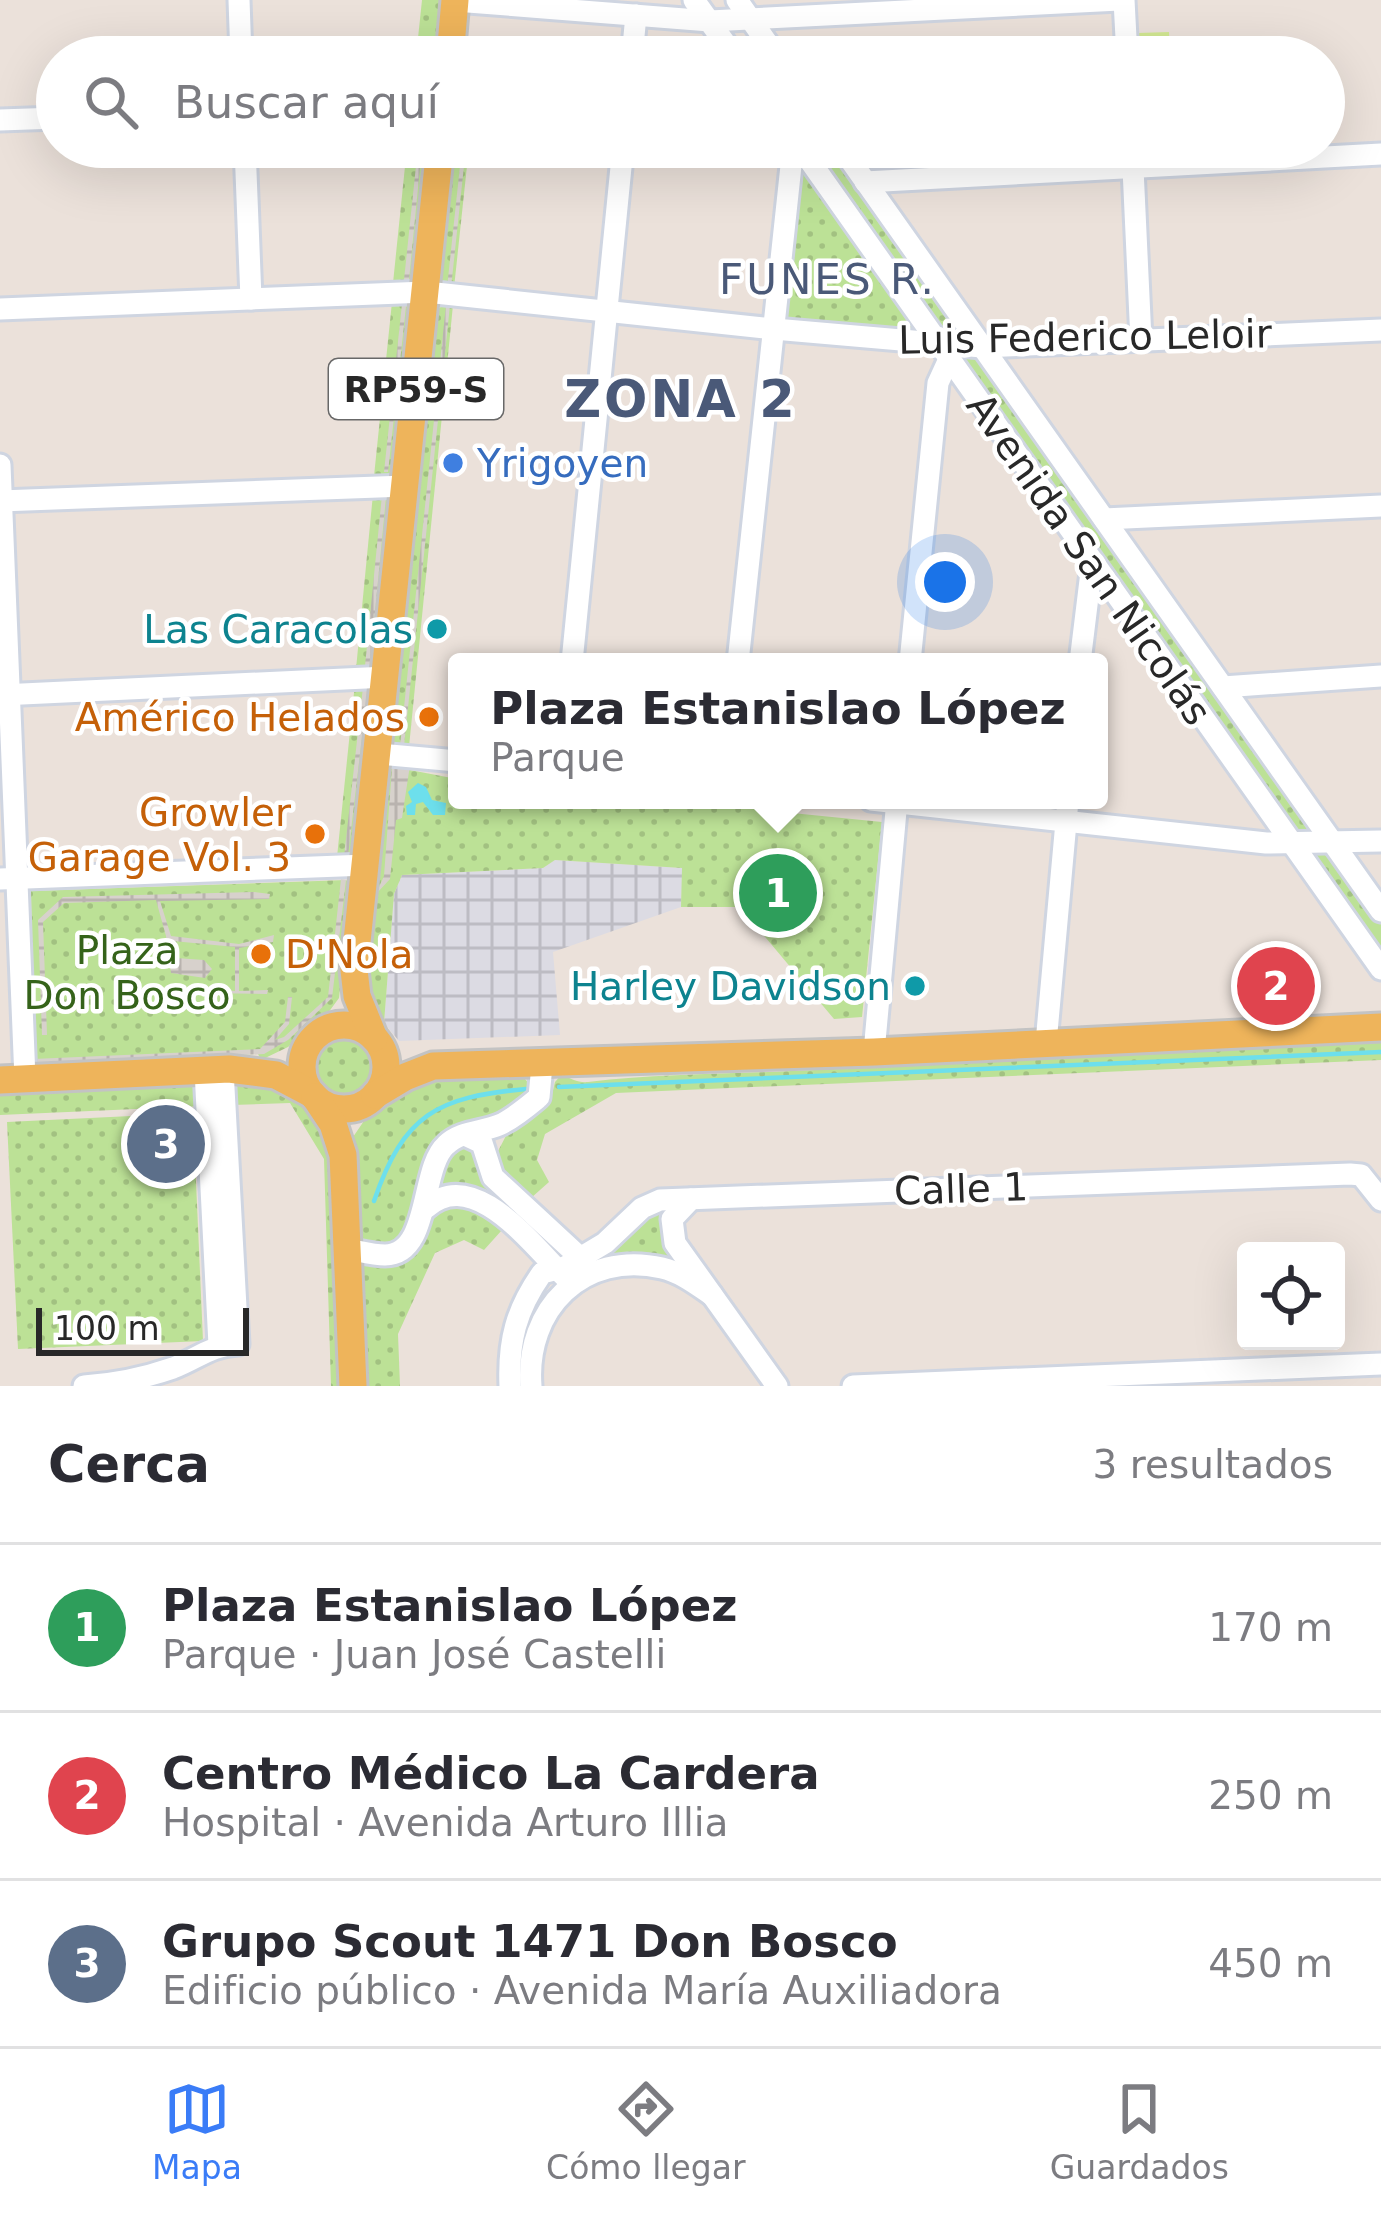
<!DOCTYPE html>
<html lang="es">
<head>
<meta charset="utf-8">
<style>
  body { margin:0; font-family:"DejaVu Sans",sans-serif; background:#f7f7f7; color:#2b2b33 }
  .controls { position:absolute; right:36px; bottom:36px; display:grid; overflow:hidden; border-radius:12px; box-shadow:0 12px 48px #0002 }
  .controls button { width:108px; height:108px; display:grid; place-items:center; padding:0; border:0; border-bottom:3px solid #e1e1e2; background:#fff; color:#2b2b33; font:60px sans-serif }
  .scale { position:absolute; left:36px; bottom:30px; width:213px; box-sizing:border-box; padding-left:12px; border:6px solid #282828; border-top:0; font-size:33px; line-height:42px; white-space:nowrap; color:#282828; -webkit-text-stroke:9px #fff; paint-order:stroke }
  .you { position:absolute; left:945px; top:582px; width:42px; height:42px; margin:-30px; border:9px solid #fff; border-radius:50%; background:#1a73e8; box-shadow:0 0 0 18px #1a73e833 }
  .badge { display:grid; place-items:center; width:78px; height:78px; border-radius:50%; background:#3a7cf7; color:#fff; font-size:39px; font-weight:700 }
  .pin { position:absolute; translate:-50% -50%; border:6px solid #fff; box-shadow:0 3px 12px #0006 }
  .popup { position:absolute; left:448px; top:653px; width:660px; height:156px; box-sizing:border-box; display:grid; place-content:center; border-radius:12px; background:#fff; filter:drop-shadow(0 3px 9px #0005); font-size:39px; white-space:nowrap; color:#7c7c81 }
  .popup b { font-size:45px; color:#2b2b33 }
  .popup::after { content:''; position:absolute; left:50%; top:100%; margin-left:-24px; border:24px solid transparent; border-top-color:#fff }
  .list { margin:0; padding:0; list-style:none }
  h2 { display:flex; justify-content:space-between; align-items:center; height:156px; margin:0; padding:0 48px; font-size:51px }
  h2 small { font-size:39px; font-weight:400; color:#7c7c81 }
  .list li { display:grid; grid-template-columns:78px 1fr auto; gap:36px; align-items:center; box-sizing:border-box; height:168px; padding:0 48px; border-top:3px solid #e1e1e2 }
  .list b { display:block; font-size:45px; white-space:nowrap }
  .list p { margin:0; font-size:39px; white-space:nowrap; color:#7c7c81 }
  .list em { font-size:39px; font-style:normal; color:#7c7c81 }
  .icon { flex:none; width:66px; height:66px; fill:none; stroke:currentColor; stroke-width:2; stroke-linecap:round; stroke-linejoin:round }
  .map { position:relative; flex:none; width:1381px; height:1386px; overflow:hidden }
  .search { position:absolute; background:#fff; box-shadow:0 12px 48px #0002; left:36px; right:36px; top:36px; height:132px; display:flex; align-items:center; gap:30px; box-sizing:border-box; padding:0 42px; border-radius:66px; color:#7c7c81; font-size:45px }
  .sheet { height:660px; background:#fff }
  nav { display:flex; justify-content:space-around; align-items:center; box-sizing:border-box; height:168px; border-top:3px solid #e1e1e2; background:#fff; font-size:33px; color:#7c7c81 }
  nav a { display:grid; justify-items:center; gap:6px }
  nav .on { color:#3a7cf7 }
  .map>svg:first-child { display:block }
  .industrial { fill:url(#industrial-grid) }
  .grass { fill:url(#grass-dots) }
  .pitch { fill:#d2e892 }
  .plaza { fill:url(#plaza-grid) }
  .water { fill:#6ddfec }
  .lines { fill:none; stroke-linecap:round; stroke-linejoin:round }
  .stream { stroke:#6ddfec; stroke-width:4.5 }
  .minor-casing { stroke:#cfd5e1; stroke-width:27 }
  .major-casing { stroke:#c3c3c3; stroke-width:33 }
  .minor { stroke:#fff; stroke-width:21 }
  .major { stroke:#eeb45b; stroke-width:27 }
  .shop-dot { fill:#3f7fe0; stroke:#fff; stroke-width:4.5 }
  .culture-dot { fill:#0f9aa8; stroke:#fff; stroke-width:4.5 }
  .food-dot { fill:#e8710a; stroke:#fff; stroke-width:4.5 }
  .labels { text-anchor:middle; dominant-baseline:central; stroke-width:9; stroke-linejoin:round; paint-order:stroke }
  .shield { fill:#fff; stroke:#686868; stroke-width:3 }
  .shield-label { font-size:36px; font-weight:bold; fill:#282828 }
  .street-label { font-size:39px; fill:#282828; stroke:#fff }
  .shop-label { font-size:39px; fill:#366cbe; stroke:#fff; text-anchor:start }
  .culture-label { font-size:39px; fill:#0d838f; stroke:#fff; text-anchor:end }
  .food-label { font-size:39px; fill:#c56008; stroke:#fff; text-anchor:end }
  .park-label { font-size:39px; fill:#35631a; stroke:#fff }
  .neighbourhood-label { font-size:42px; letter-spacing:3px; fill:#4a5978; stroke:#fff }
  .district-label { font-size:51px; font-weight:bold; letter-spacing:3px; fill:#4a5978; stroke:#fff }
</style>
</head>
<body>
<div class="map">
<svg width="1381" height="1386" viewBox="0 0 1381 1386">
  <defs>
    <pattern id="industrial-grid" width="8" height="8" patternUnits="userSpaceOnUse" patternTransform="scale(3)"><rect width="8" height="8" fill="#dcdbe3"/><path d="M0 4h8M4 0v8" fill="none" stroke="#bdbcc3"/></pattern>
    <pattern id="grass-dots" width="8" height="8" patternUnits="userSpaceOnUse" patternTransform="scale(3)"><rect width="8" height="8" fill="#bce196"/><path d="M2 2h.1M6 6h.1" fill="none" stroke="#a2c181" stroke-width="1.8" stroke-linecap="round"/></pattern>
    <pattern id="plaza-grid" width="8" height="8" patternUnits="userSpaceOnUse" patternTransform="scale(3)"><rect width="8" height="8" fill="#d7d1cc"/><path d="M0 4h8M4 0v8" fill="none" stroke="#b9b3af"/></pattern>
  </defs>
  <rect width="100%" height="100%" fill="#ebe1da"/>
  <path class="industrial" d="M 555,860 L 683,868 L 681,907 L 553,952 L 560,1035 L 399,1041 L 384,1023 L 394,894 L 402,875 L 543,868 Z"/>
  <g class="grass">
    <path d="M 422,0 L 443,0 L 437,57 L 416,57 Z"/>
    <path d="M 407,147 L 427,147 L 414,275 L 409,282 L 393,283 Z"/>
    <path d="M 450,147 L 469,147 L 454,288 L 441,286 L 436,279 Z"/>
    <path d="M 805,147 L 836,147 L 968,333 L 945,340 Z"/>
    <path d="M 799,154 L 927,338 L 784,320 Z"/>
    <path d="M 392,302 L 406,305 L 411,316 L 394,468 L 390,474 L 374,476 Z"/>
    <path d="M 446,305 L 453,305 L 409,747 L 389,744 L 436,309 Z"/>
    <path d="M 977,353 L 1319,832 L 1298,841 L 955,354 Z"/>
    <path d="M 373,494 L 390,500 L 374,662 L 356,669 Z"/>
    <path d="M 355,683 L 368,688 L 371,693 L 354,849 L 348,856 L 337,857 Z"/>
    <path d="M 410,765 L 410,770 L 457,779 L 457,800 L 664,800 L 882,822 L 862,1017 L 834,1019 L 740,907 L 681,907 L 682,868 L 555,860 L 543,868 L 402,875 L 394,894 L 384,1023 L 366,998 L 389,769 Z"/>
    <path d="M 1327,852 L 1381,920 L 1381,964 L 1308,854 Z"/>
    <path d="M 346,880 L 351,884 L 339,998 L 328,1013 L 288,1047 L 261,1060 L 258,1054 L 33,1064 L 31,891 Z"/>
    <circle cx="344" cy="1065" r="34"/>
    <path d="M 1381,1038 L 1381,1060 L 616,1093 L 545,1134 L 537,1160 L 549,1182 L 531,1198 L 501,1176 L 496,1155 L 509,1130 L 550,1102 L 555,1082 L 562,1074 C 570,1079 579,1083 588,1082 C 692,1070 799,1076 902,1062 Z"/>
    <path d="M 518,1071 L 531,1086 L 528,1097 L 430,1154 L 421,1171 L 416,1204 L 394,1244 L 353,1240 L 349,1153 L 353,1137 L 368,1115 L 415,1077 Z"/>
    <path d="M 233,1082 L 287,1087 L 331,1133 L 345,1386 L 331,1386 L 324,1159 L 290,1103 L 232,1105 Z"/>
    <path d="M 199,1084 L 204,1106 L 0,1115 L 0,1092 Z"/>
    <path d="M 193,1113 L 203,1341 L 18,1349 L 7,1122 Z"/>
    <path d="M 474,1142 L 499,1195 L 497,1201 L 447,1187 L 438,1179 C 441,1159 454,1146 474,1142 Z"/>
    <path d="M 447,1203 L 476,1206 L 502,1230 L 484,1250 L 464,1240 L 435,1253 L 398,1334 L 400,1386 L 361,1386 L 356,1258 L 375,1261 Z"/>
    <path d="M 665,1209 C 660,1234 668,1245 683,1264 L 596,1263 L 593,1254 L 634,1220 Z"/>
  </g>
  <path class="pitch" d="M 1169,32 L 1170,57 L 1138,57 L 1137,33 Z"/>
  <g class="plaza">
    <path d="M 418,147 L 422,147 L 409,280 L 404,280 Z"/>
    <path d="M 462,147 L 466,147 L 451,288 L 447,288 Z"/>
    <path d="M 402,304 L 406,306 L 403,334 L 388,472 L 384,472 Z"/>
    <path d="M 446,305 L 450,305 L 404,746 L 400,746 Z"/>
    <path d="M 382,495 L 386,497 L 370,665 L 365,666 Z"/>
    <path d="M 363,687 L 368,688 L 365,711 L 348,856 L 344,857 Z"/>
    <path d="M 410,765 L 402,818 L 396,820 L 390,879 L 376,894 L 384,876 L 392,768 Z"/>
    <path d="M 341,879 L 346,880 L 332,998 L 288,1040 L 264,1054 L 34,1064 L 33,1059 L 260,1049 L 285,1022 L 288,997 L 292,997 L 289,1024 L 275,1040 L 284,1037 L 328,997 Z"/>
    <path d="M 253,892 L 270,894 L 269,899 L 160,901 L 171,936 L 239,944 L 274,935 L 273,942 L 239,948 L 239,991 L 268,990 L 267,994 L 200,993 L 201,988 L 235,991 L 235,947 L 173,941 L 176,958 L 204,960 L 212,969 L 205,978 L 171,973 L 166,936 L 156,900 L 64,903 L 43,922 L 47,1035 L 42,1035 L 38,920 L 63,897 Z"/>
  </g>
  <path class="water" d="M 418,783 L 426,787 L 432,800 L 446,803 L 445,815 L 433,815 L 423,802 L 416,804 L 415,815 L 407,815 L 406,806 L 412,802 L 408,792 Z"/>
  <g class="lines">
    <g class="stream">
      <path d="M 707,0 L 712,7"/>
      <path d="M 731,33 L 748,57"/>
      <path d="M 559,1087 L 1381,1052"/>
      <path d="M 374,1201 C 404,1114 437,1097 526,1089"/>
    </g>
    <g class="minor-casing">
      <g id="minor">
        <path d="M 239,0 L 241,57"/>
        <path d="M 694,0 L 735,57"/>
        <path d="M 737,0 L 777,57"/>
        <path d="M 1124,0 L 1127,57"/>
        <path d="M 455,1 L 710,21 L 1119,0"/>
        <path d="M 632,57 L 636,15"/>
        <path d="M 0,120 L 57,118"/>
        <path d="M 245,147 L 251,299"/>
        <path d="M 800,147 L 1381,969"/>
        <path d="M 841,147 L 1381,911"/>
        <path d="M 1132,147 L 1141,340"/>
        <path d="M 865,182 L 1381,154"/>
        <path d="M 0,309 L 426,292 L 774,329 L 982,347 L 1381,330"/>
        <path d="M 0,465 L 25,1079"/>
        <path d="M 0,501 L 406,486"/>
        <path d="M 1104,519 L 1381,506"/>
        <path d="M 572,662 L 623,147"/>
        <path d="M 738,662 L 793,147"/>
        <path d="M 910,662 L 938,383 L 949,359"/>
        <path d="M 1080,662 L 1092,564"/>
        <path d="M 1223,687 L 1381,676"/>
        <path d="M 1,695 L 387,677"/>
        <path d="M 379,754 L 457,761"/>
        <path d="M 871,800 L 1266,843 L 1381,841"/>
        <path d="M 0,879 L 367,865"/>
        <path d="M 1046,1043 L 1068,800"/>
        <path d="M 874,1052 L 897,800"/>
        <path d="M 205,1070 L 219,1345"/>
        <path d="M 465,1135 L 482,1143 L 493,1177 L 586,1263"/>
        <path d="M 691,1199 L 672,1219 L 675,1243 L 777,1386"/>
        <path d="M 426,1208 C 474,1165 532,1245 565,1277"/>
        <path d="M 347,1249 C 359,1251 373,1255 385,1255 C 431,1255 420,1168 446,1145 C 460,1131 482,1132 499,1125 C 513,1119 527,1107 539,1097 L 542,1065"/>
        <path d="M 84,1386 C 115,1384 144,1378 173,1368 C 197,1359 211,1345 238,1344 L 223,1070"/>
        <path d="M 510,1386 C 508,1341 516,1310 542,1273 L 565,1267 L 605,1243 L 642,1208 L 660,1200 L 1350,1174 L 1361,1175 L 1381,1200"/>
        <path d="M 531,1386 C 525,1309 583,1250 662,1268 C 680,1272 696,1284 712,1295"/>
        <path d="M 853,1386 L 1381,1364"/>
      </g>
    </g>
    <g class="major-casing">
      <g id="major">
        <path d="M 450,57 L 455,0"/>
        <circle cx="344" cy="1067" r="42"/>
        <path d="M 374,1038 L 357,996 L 354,970 L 440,147"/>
        <path d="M 0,1080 L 229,1069 L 276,1075 L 312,1094"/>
        <path d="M 375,1095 L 405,1077 L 433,1066 L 874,1052 L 1381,1027"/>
        <path d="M 315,1097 L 333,1124 L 343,1155 L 353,1386"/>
      </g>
    </g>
    <use href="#minor" class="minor"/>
    <use href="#major" class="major"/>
  </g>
  <circle class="shop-dot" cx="453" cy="463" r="12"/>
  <g class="culture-dot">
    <circle cx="437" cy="629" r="12"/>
    <circle cx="915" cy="986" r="12"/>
  </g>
  <g class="food-dot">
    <circle cx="429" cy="717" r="12"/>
    <circle cx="315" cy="834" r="12"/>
    <circle cx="261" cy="954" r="12"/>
  </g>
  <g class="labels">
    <rect class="shield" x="329" y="359" width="174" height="60" rx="9"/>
    <g class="shield-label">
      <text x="416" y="389">RP59-S</text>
    </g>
    <g class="street-label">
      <text transform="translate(1085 337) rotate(-1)">Luis Federico Leloir</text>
      <text transform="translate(1089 559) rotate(55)">Avenida San Nicolás</text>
      <text transform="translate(961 1189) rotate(-2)">Calle 1</text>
    </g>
    <g class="shop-label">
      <text x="477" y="463">Yrigoyen</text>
    </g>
    <g class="culture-label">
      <text x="413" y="629">Las Caracolas</text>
      <text x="891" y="986">Harley Davidson</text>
    </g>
    <g class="food-label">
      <text x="405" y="717">Américo Helados</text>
      <text x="291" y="812">Growler<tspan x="291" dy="45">Garage Vol. 3</tspan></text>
      <text x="285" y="954" text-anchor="start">D'Nola</text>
    </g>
    <g class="park-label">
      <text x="127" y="950">Plaza<tspan x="127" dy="45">Don Bosco</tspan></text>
    </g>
    <g class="neighbourhood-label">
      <text x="828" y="279">FUNES R.</text>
    </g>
    <g class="district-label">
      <text x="681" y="399">ZONA 2</text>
    </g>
  </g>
</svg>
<div class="controls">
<button><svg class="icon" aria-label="locate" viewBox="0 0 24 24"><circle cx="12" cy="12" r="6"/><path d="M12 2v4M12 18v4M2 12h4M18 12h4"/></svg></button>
</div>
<div class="scale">100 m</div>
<div class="you"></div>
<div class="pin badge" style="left:778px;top:893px;background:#2e9e5b">1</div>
<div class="popup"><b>Plaza Estanislao López</b>Parque</div>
<div class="pin badge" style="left:1276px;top:986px;background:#e0444e">2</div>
<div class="pin badge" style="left:166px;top:1144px;background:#5c6f8a">3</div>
<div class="search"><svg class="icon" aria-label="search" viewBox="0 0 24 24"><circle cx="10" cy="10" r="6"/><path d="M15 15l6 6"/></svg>Buscar aquí</div>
</div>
<section class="sheet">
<h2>Cerca<small>3 resultados</small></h2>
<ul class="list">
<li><span class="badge" style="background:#2e9e5b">1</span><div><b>Plaza Estanislao López</b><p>Parque · Juan José Castelli</p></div><em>170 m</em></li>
<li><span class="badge" style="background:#e0444e">2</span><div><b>Centro Médico La Cardera</b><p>Hospital · Avenida Arturo Illia</p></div><em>250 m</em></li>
<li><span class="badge" style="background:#5c6f8a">3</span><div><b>Grupo Scout 1471 Don Bosco</b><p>Edificio público · Avenida María Auxiliadora</p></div><em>450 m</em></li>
</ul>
</section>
<nav>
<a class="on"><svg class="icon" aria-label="map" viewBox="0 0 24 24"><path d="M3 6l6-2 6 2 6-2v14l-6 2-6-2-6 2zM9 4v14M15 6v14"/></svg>Mapa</a>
<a><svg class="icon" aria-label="directions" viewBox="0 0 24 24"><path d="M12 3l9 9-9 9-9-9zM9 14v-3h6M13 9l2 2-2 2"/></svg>Cómo llegar</a>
<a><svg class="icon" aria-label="saved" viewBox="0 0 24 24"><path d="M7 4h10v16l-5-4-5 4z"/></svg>Guardados</a>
</nav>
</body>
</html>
